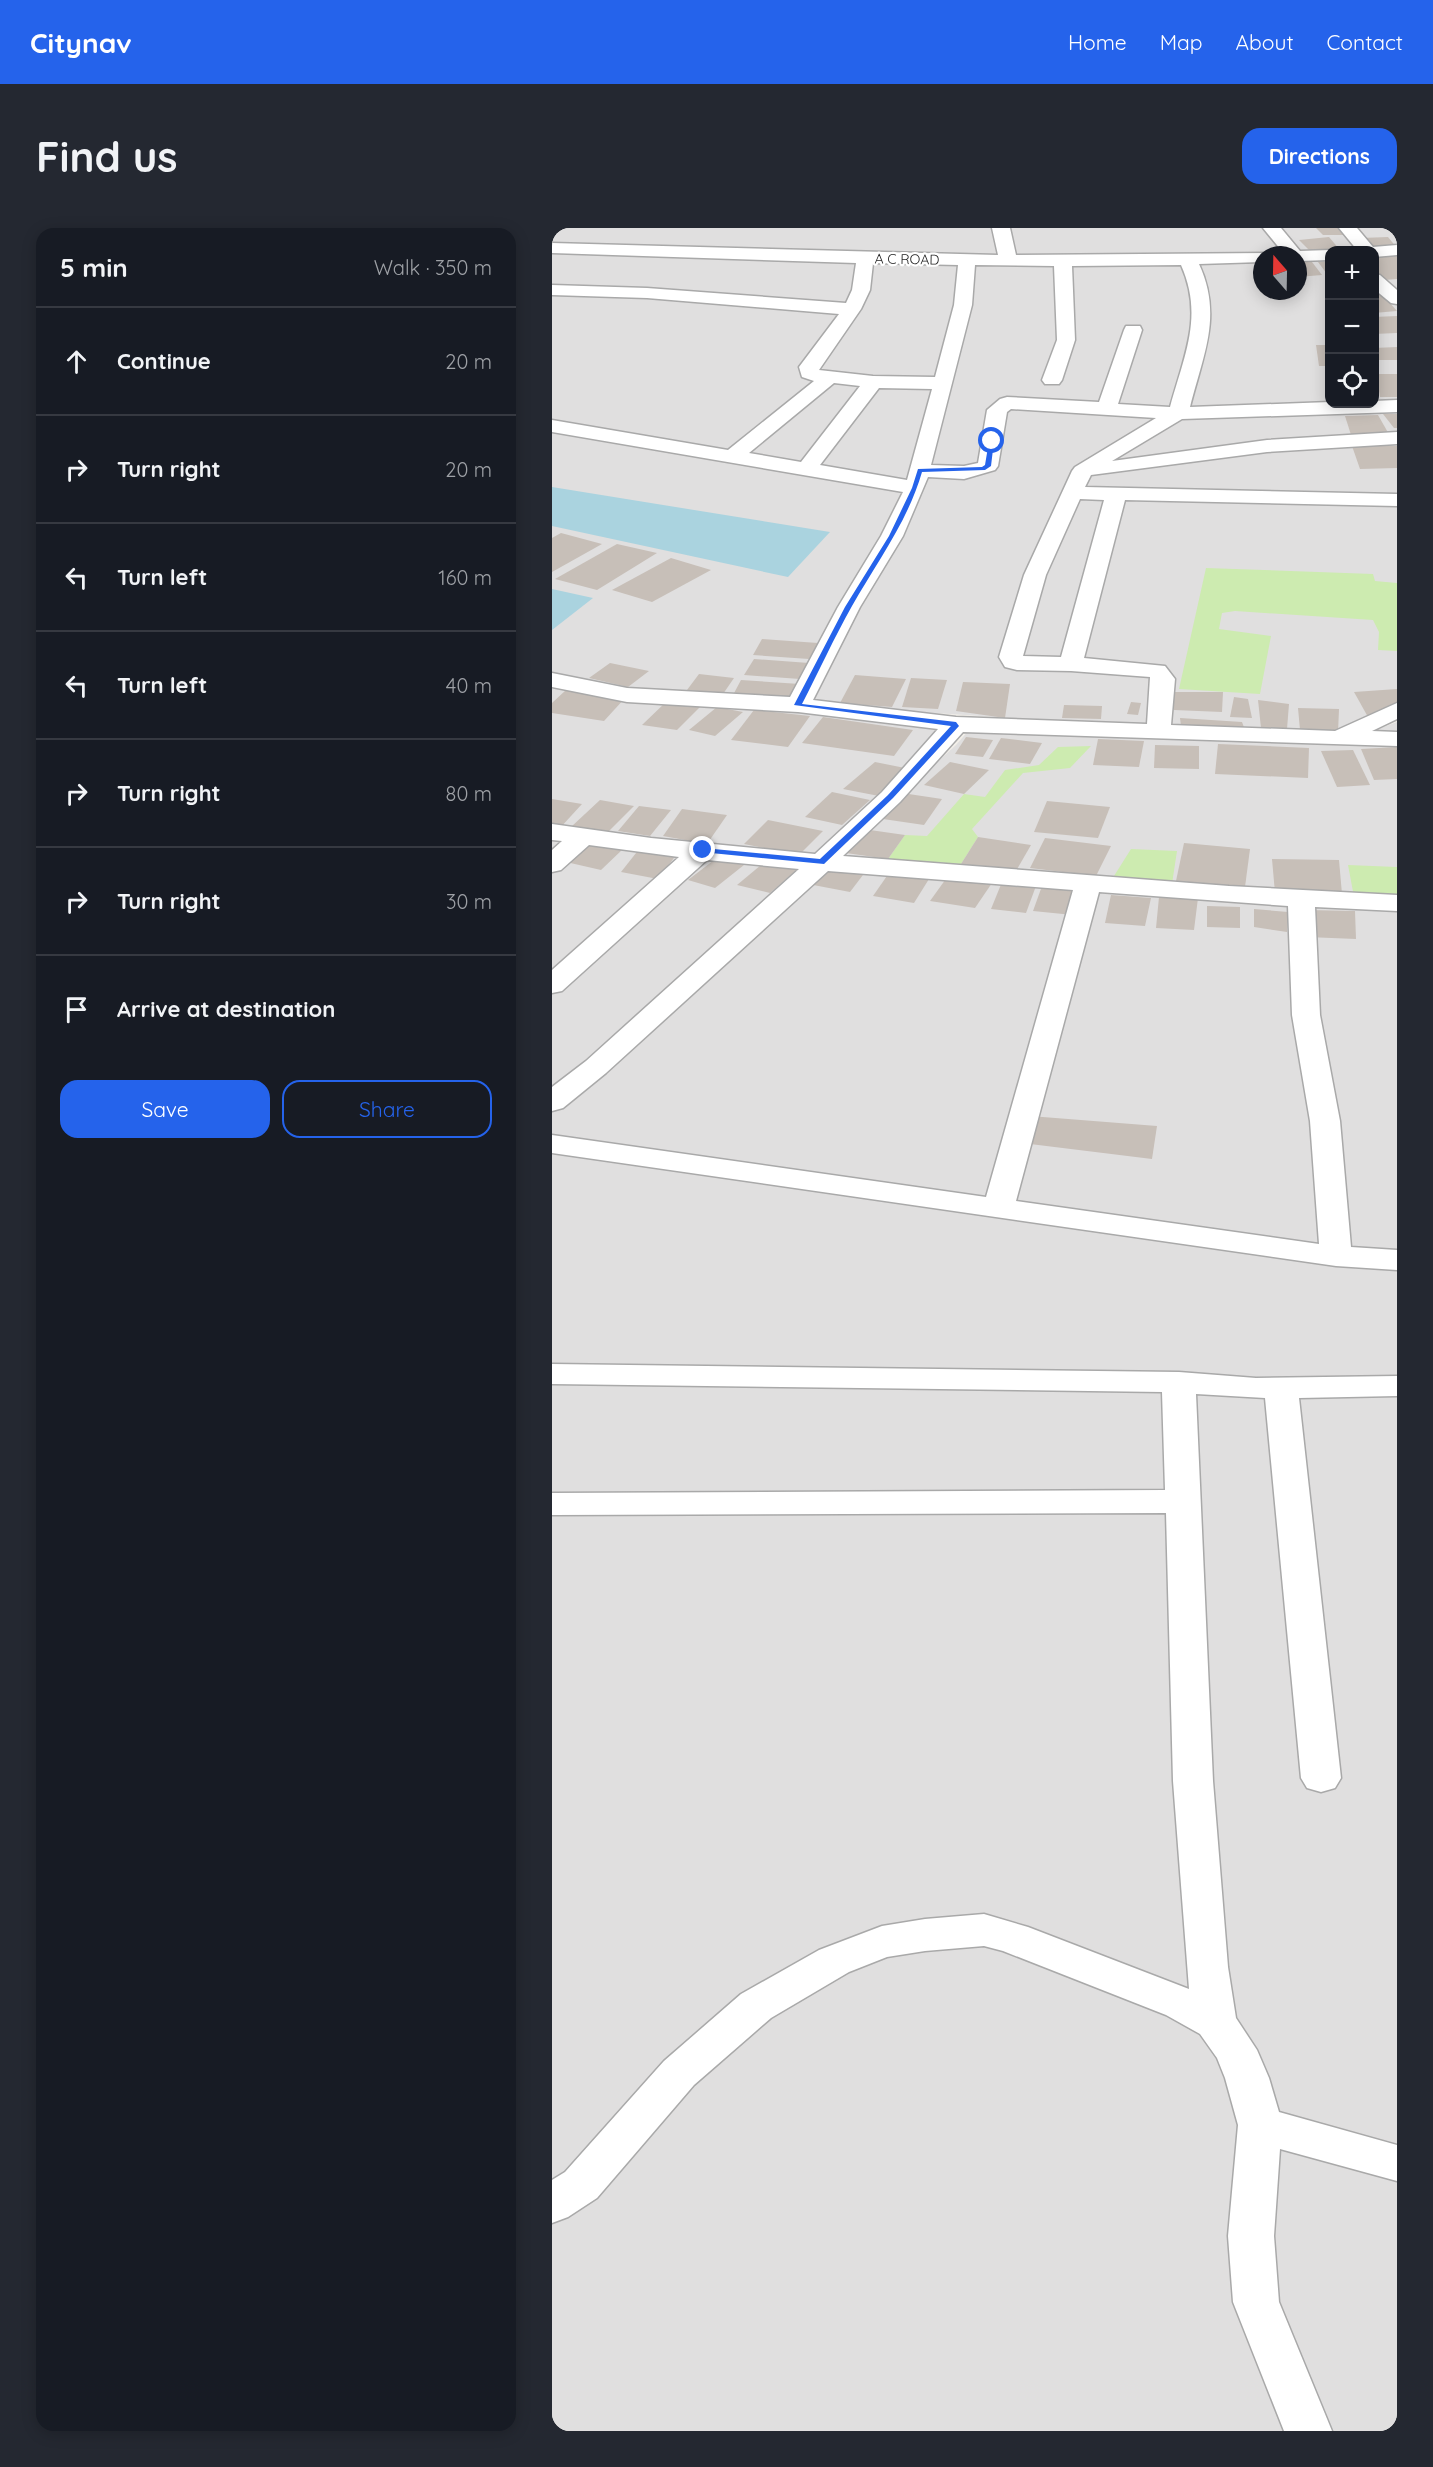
<!DOCTYPE html>
<html lang="en">
<head>
<meta charset="utf-8">
<style>
  body { margin:0; font-family:Quicksand,sans-serif; background:#242831; color:#f1f3f6 }
  .controls { position:absolute; right:18px; top:18px; display:grid; overflow:hidden; border-radius:12px; box-shadow:0 3px 15px #0003 }
  .controls button { width:54px; height:54px; display:grid; place-items:center; padding:0; border:0; border-bottom:2px solid #363941; background:#171b24; color:#f1f3f6; font:30px sans-serif }
  .compass { position:absolute; left:701px; top:18px; width:54px; height:54px; border-radius:50%; background:#171b24; box-shadow:0 3px 15px #0003; rotate:340deg }
  .stop { position:absolute; width:18px; height:18px; margin:-14px; border:4px solid #2563eb; border-radius:50%; background:#fff }
  .stop.end { background:#2563eb; border-color:#fff; box-shadow:0 2px 6px #0008 }
  .list { margin:0; padding:0; list-style:none }
  h2 { display:flex; justify-content:space-between; align-items:center; height:78px; margin:0; padding:0 24px; font-size:26px }
  h2 small { font-size:20px; font-weight:400; color:#9ea1a6 }
  .list li { display:grid; grid-template-columns:39px 1fr auto; gap:18px; align-items:center; box-sizing:border-box; height:108px; padding:0 24px; border-top:2px solid #363941 }
  .list b { display:block; font-size:22px; white-space:nowrap }
  .list em { font-size:20px; font-style:normal; color:#9ea1a6 }
  .actions { display:flex; gap:12px; padding:18px 24px }
  .actions a { flex:1; padding:14px 0; border:2px solid #2563eb; border-radius:18px; text-align:center; font-size:21px; color:#2563eb }
  .actions .main { background:#2563eb; color:#fff }
  .icon { flex:none; width:33px; height:33px; fill:none; stroke:currentColor; stroke-width:2; stroke-linecap:round; stroke-linejoin:round }
  .map { position:relative; flex:none; width:845px; height:2203px; overflow:hidden; border-radius:18px }
  header { display:flex; align-items:center; gap:36px; box-sizing:border-box; height:84px; padding:0 30px; background:#2563eb; color:#fff }
  header strong { font-size:28px }
  nav { display:flex; gap:33px; margin-inline-start:auto; font-size:21px }
  .intro { display:flex; align-items:center; justify-content:space-between; box-sizing:border-box; height:144px; padding:0 36px }
  h1 { margin:0; font-size:42px }
  .button { padding:15px 27px; border-radius:18px; background:#2563eb; color:#fff; font-size:21px; font-weight:700 }
  main { display:flex; gap:36px; padding:0 36px }
  aside { flex:1; background:#171b24; border-radius:18px; box-shadow:0 3px 15px #0003 }
  .map>svg:first-child { display:block }
  .residential { fill:#e0dfdf; fill-rule:evenodd }
  .grass { fill:#cdebb0 }
  .water { fill:#aad3df }
  .building { fill:#c7bfb8 }
  .lines { fill:none; stroke-linecap:round; stroke-linejoin:round }
  .minor-casing { stroke:#a9a9a9; stroke-width:3 }
  .minor { fill:#fff; fill-rule:evenodd }
  .route { fill:#2563eb }
  .labels { text-anchor:middle; dominant-baseline:central; stroke-width:4.5; stroke-linejoin:round; paint-order:stroke }
  .far-street-label { font-size:14px; fill:#222; stroke:#fff }
</style>
</head>
<body>
<header>
<strong>Citynav</strong>
<nav><a>Home</a><a>Map</a><a>About</a><a>Contact</a></nav>
</header>
<div class="intro"><h1>Find us</h1><a class="button">Directions</a></div>
<main>
<aside>
<h2>5 min<small>Walk · 350 m</small></h2>
<ul class="list">
<li><svg class="icon" aria-label="ahead" viewBox="0 0 24 24"><path d="M12 20V5M6 11l6-6 6 6"/></svg><div><b>Continue</b></div><em>20 m</em></li>
<li><svg class="icon" aria-label="right" viewBox="0 0 24 24"><path d="M7 20v-9h11M14 6l5 5-5 5"/></svg><div><b>Turn right</b></div><em>20 m</em></li>
<li><svg class="icon" aria-label="left" viewBox="0 0 24 24"><path d="M17 20v-9H6M10 6l-5 5 5 5"/></svg><div><b>Turn left</b></div><em>160 m</em></li>
<li><svg class="icon" aria-label="left" viewBox="0 0 24 24"><path d="M17 20v-9H6M10 6l-5 5 5 5"/></svg><div><b>Turn left</b></div><em>40 m</em></li>
<li><svg class="icon" aria-label="right" viewBox="0 0 24 24"><path d="M7 20v-9h11M14 6l5 5-5 5"/></svg><div><b>Turn right</b></div><em>80 m</em></li>
<li><svg class="icon" aria-label="right" viewBox="0 0 24 24"><path d="M7 20v-9h11M14 6l5 5-5 5"/></svg><div><b>Turn right</b></div><em>30 m</em></li>
<li><svg class="icon" aria-label="arrive" viewBox="0 0 24 24"><path d="M6 21V4h12l-3 4 3 4H6"/></svg><div><b>Arrive at destination</b></div></li>
</ul>
<div class="actions"><a class="main">Save</a><a>Share</a></div>
</aside>
<div class="map">
<svg width="845" height="2203" viewBox="0 0 845 2203">
  <rect width="100%" height="100%" fill="#f2efe9"/>
  <path class="residential" d="M 0,0 L 845,0 L 845,491 L 810,507 L 845,494 L 845,676 L 279,630 L 404,517 L 424,494 L 593,499 L 172,471 L 421,491 L 271,632 L 845,679 L 845,2203 L 0,2203 ZM 778,22 L 822,22 L 822,176 L 778,176 ZM 710,27 L 746,27 L 746,63 L 710,63 Z"/>
  <g class="grass">
    <path d="M 654,340 L 821,346 L 823,353 L 845,355 L 845,423 L 826,422 L 827,404 L 821,392 L 683,383 L 670,385 L 667,401 L 719,408 L 708,466 L 627,461 Z"/>
    <path d="M 539,518 L 518,540 L 471,545 L 420,601 L 426,609 L 409,636 L 336,631 L 353,607 L 375,608 L 412,566 L 433,569 L 453,542 L 487,537 L 506,519 Z"/>
    <path d="M 579,621 L 625,623 L 620,656 L 562,648 Z"/>
    <path d="M 796,637 L 845,639 L 845,670 L 802,669 Z"/>
  </g>
  <g class="water">
    <path d="M 0,259 L 278,304 L 236,349 L 0,298 Z"/>
    <path d="M 0,361 L 41,370 L 0,402 Z"/>
  </g>
  <g class="building">
    <path d="M 764,0 L 792,0 L 797,7 L 771,7 Z"/>
    <path d="M 777,9 L 788,22 L 761,26 L 747,12 Z"/>
    <path d="M 836,9 L 845,20 L 821,22 L 809,10 Z"/>
    <path d="M 845,27 L 845,51 L 832,52 L 822,43 L 822,29 Z"/>
    <path d="M 746,34 L 760,34 L 770,47 L 746,49 Z"/>
    <path d="M 766,34 L 778,34 L 778,50 Z"/>
    <path d="M 831,67 L 845,83 L 822,85 L 822,68 Z"/>
    <path d="M 845,88 L 845,105 L 822,106 L 822,89 Z"/>
    <path d="M 764,117 L 778,117 L 778,138 L 767,138 Z"/>
    <path d="M 845,119 L 845,132 L 822,132 L 822,120 Z"/>
    <path d="M 824,146 L 845,146 L 845,169 L 828,169 Z"/>
    <path d="M 831,186 L 845,186 L 845,200 L 842,200 Z"/>
    <path d="M 826,187 L 838,208 L 800,210 L 793,188 Z"/>
    <path d="M 800,218 L 845,218 L 845,240 L 808,241 Z"/>
    <path d="M 9,305 L 50,316 L 0,344 L 0,310 Z"/>
    <path d="M 65,316 L 105,325 L 45,362 L 3,351 Z"/>
    <path d="M 119,330 L 159,342 L 100,374 L 60,362 Z"/>
    <path d="M 210,411 L 266,415 L 257,431 L 201,427 Z"/>
    <path d="M 202,431 L 257,435 L 248,451 L 192,447 Z"/>
    <path d="M 58,435 L 97,443 L 76,459 L 37,450 Z"/>
    <path d="M 147,446 L 182,450 L 171,466 L 135,462 Z"/>
    <path d="M 303,447 L 354,451 L 340,479 L 288,475 Z"/>
    <path d="M 359,450 L 395,452 L 386,481 L 350,479 Z"/>
    <path d="M 189,452 L 248,456 L 240,472 L 181,467 Z"/>
    <path d="M 411,454 L 458,456 L 453,490 L 404,483 Z"/>
    <path d="M 845,461 L 845,479 L 816,489 L 802,464 Z"/>
    <path d="M 14,462 L 73,470 L 52,493 L 0,485 L 0,475 Z"/>
    <path d="M 619,464 L 671,464 L 670,484 L 622,482 Z"/>
    <path d="M 682,469 L 696,471 L 700,490 L 678,489 Z"/>
    <path d="M 706,472 L 737,476 L 735,501 L 709,500 Z"/>
    <path d="M 115,473 L 149,478 L 125,502 L 90,497 Z"/>
    <path d="M 579,474 L 589,475 L 586,487 L 575,486 Z"/>
    <path d="M 512,477 L 550,478 L 549,491 L 510,490 Z"/>
    <path d="M 165,479 L 191,484 L 163,508 L 137,502 Z"/>
    <path d="M 746,480 L 787,481 L 786,505 L 748,502 Z"/>
    <path d="M 202,482 L 258,488 L 236,519 L 179,512 Z"/>
    <path d="M 271,489 L 361,502 L 342,528 L 250,515 Z"/>
    <path d="M 628,490 L 690,494 L 693,502 L 629,498 Z"/>
    <path d="M 414,509 L 441,512 L 431,529 L 403,526 Z"/>
    <path d="M 449,510 L 490,515 L 478,536 L 437,531 Z"/>
    <path d="M 546,511 L 592,513 L 587,539 L 541,537 Z"/>
    <path d="M 666,516 L 757,520 L 756,550 L 663,546 Z"/>
    <path d="M 603,517 L 647,518 L 647,541 L 602,540 Z"/>
    <path d="M 845,519 L 845,551 L 822,552 L 809,521 Z"/>
    <path d="M 801,522 L 818,557 L 785,559 L 769,523 Z"/>
    <path d="M 323,534 L 353,540 L 327,568 L 291,561 Z"/>
    <path d="M 398,534 L 437,542 L 412,566 L 372,557 Z"/>
    <path d="M 280,564 L 318,572 L 290,597 L 253,589 Z"/>
    <path d="M 350,565 L 390,571 L 372,597 L 331,591 Z"/>
    <path d="M 0,571 L 30,576 L 8,600 L 0,598 Z"/>
    <path d="M 48,572 L 82,578 L 54,606 L 19,599 Z"/>
    <path d="M 495,573 L 558,579 L 546,610 L 482,604 Z"/>
    <path d="M 87,578 L 119,582 L 98,608 L 66,603 Z"/>
    <path d="M 130,581 L 175,587 L 155,616 L 111,608 Z"/>
    <path d="M 216,592 L 271,603 L 247,627 L 192,616 Z"/>
    <path d="M 311,601 L 353,607 L 336,631 L 294,625 Z"/>
    <path d="M 426,609 L 479,617 L 464,643 L 409,636 Z"/>
    <path d="M 493,610 L 559,618 L 544,648 L 478,640 Z"/>
    <path d="M 37,614 L 71,621 L 49,642 L 14,634 Z"/>
    <path d="M 632,615 L 698,621 L 693,659 L 624,653 Z"/>
    <path d="M 88,620 L 125,626 L 106,651 L 69,644 Z"/>
    <path d="M 166,629 L 192,637 L 163,660 L 136,652 Z"/>
    <path d="M 720,631 L 787,632 L 790,666 L 723,665 Z"/>
    <path d="M 215,632 L 248,639 L 218,665 L 185,657 Z"/>
    <path d="M 273,636 L 314,643 L 298,664 L 256,656 Z"/>
    <path d="M 337,645 L 377,651 L 362,675 L 321,668 Z"/>
    <path d="M 396,648 L 440,655 L 423,680 L 378,673 Z"/>
    <path d="M 450,654 L 484,658 L 474,685 L 439,681 Z"/>
    <path d="M 490,658 L 530,662 L 521,687 L 481,683 Z"/>
    <path d="M 559,667 L 599,670 L 593,698 L 553,695 Z"/>
    <path d="M 607,669 L 646,670 L 642,702 L 604,700 Z"/>
    <path d="M 655,678 L 688,679 L 688,700 L 655,699 Z"/>
    <path d="M 702,681 L 736,684 L 735,704 L 702,699 Z"/>
    <path d="M 755,682 L 803,683 L 804,711 L 755,709 Z"/>
    <path d="M 478,888 L 605,898 L 600,931 L 470,915 Z"/>
  </g>
  <g class="lines">
    <g class="minor-casing">
      <g id="minor">
        <path d="M 440,0 L 458,0 L 464,27 L 716,25 L 717,27 L 710,27 L 710,34 L 647,36 C 671,88 651,127 638,179 L 778,174 L 822,176 L 822,173 L 845,172 L 845,184 L 630,191 L 560,233 L 715,212 L 845,204 L 845,216 L 715,224 L 539,247 L 533,259 L 845,266 L 845,278 L 573,272 L 532,430 L 613,438 L 623,451 L 619,497 L 783,503 L 845,475 L 845,491 L 820,503 L 845,504 L 845,518 L 411,504 L 348,574 L 291,628 L 677,658 L 845,667 L 845,683 L 763,679 L 768,787 L 788,893 L 799,1019 L 845,1022 L 845,1042 L 784,1038 L 0,925 L 0,907 L 434,969 L 521,662 L 276,643 L 54,845 L 11,880 L 0,883 L 0,859 L 34,833 L 247,641 L 155,632 L 10,763 L 0,765 L 0,742 L 127,629 L 37,617 L 9,642 L 0,644 L 0,622 L 10,613 L 0,612 L 0,596 L 99,610 L 263,626 L 330,564 L 386,501 L 246,484 L 75,474 L 0,459 L 0,445 L 75,460 L 238,469 L 286,379 L 329,308 L 351,264 L 0,204 L 0,192 L 176,222 L 262,153 L 250,149 L 247,139 L 287,86 L 95,70 L 0,67 L 0,57 L 95,60 L 294,75 L 300,62 L 304,35 L 0,25 L 0,15 L 446,27 ZM 321,35 L 406,37 L 402,77 L 383,149 L 321,148 L 267,142 L 309,81 L 318,62 ZM 423,37 L 502,38 L 505,112 L 490,152 L 493,156 L 507,156 L 510,152 L 523,112 L 520,38 L 629,37 C 652,88 632,128 618,179 L 566,176 L 590,102 L 588,98 L 574,98 L 572,102 L 547,174 L 455,169 L 448,171 L 435,182 L 426,235 L 412,238 L 379,237 L 420,77 ZM 282,155 L 308,158 L 249,234 L 197,225 ZM 327,160 L 380,161 L 355,252 L 268,237 ZM 459,181 L 604,190 L 523,239 L 520,243 L 472,347 L 447,429 L 453,439 L 465,442 L 519,443 L 598,449 L 595,496 L 404,489 L 261,472 L 308,379 L 351,308 L 376,249 L 412,251 L 443,242 L 446,238 L 455,184 ZM 528,271 L 552,272 L 509,429 L 471,428 L 494,347 ZM 547,664 L 736,678 L 740,787 L 758,893 L 767,1016 L 464,973 Z"/>
        <path d="M 711,0 L 729,0 L 748,23 L 778,22 L 781,22 L 778,22 L 778,32 L 746,33 L 746,27 L 733,27 Z"/>
        <path d="M 787,0 L 805,0 L 821,19 L 845,17 L 845,27 L 822,29 L 822,22 L 805,22 Z"/>
        <path d="M 822,46 L 828,47 L 845,62 L 845,76 L 839,75 L 822,61 Z"/>
        <path d="M 0,1136 L 627,1144 L 704,1150 L 845,1148 L 845,1168 L 747,1170 L 789,1550 L 783,1560 L 769,1564 L 755,1560 L 749,1550 L 713,1170 L 644,1166 L 661,1553 L 676,1739 L 684,1790 L 705,1822 L 717,1850 L 727,1884 L 845,1917 L 845,1953 L 728,1921 L 722,2008 L 727,2074 L 780,2203 L 732,2203 L 681,2074 L 676,2008 L 686,1897 L 673,1850 L 665,1830 L 648,1806 L 614,1787 L 451,1723 L 432,1718 L 373,1723 L 335,1729 L 297,1744 L 219,1790 L 142,1857 L 45,1970 L 16,1989 L 0,1995 L 0,1952 L 13,1944 L 112,1833 L 189,1766 L 267,1722 L 330,1698 L 373,1691 L 432,1686 L 476,1699 L 637,1761 L 621,1553 L 614,1285 L 0,1287 L 0,1265 L 613,1262 L 610,1164 L 0,1156 Z"/>
      </g>
    </g>
    <use href="#minor" class="minor"/>
  </g>
  <path class="route" d="M 440,211 L 442,213 L 439,238 L 433,242 L 370,244 C 356,293 325,334 300,378 C 282,410 267,443 250,476 L 404,494 L 407,498 L 341,570 L 272,636 L 149,624 L 149,621 L 151,620 L 268,631 L 336,567 L 399,498 L 242,477 L 293,379 L 337,308 L 360,260 L 366,241 L 430,239 L 433,237 L 437,213 Z"/>
  <g class="labels">
    <g class="far-street-label">
      <text transform="translate(355 31) rotate(1)">A C ROAD</text>
    </g>
  </g>
</svg>
<div class="controls">
<button>+</button>
<button>−</button>
<button><svg class="icon" aria-label="locate" viewBox="0 0 24 24"><circle cx="12" cy="12" r="6"/><path d="M12 2v4M12 18v4M2 12h4M18 12h4"/></svg></button>
</div>
<svg class="compass" viewBox="-18 -18 36 36"><path d="M0-13l5 13h-10z" fill="#e53935"/><path d="M0 13l5-13h-10z" fill="#9ea1a6"/></svg>
<div class="stop" style="left:440px;top:213px"></div>
<div class="stop end" style="left:151px;top:622px"></div>
</div>
</main>
</body>
</html>
